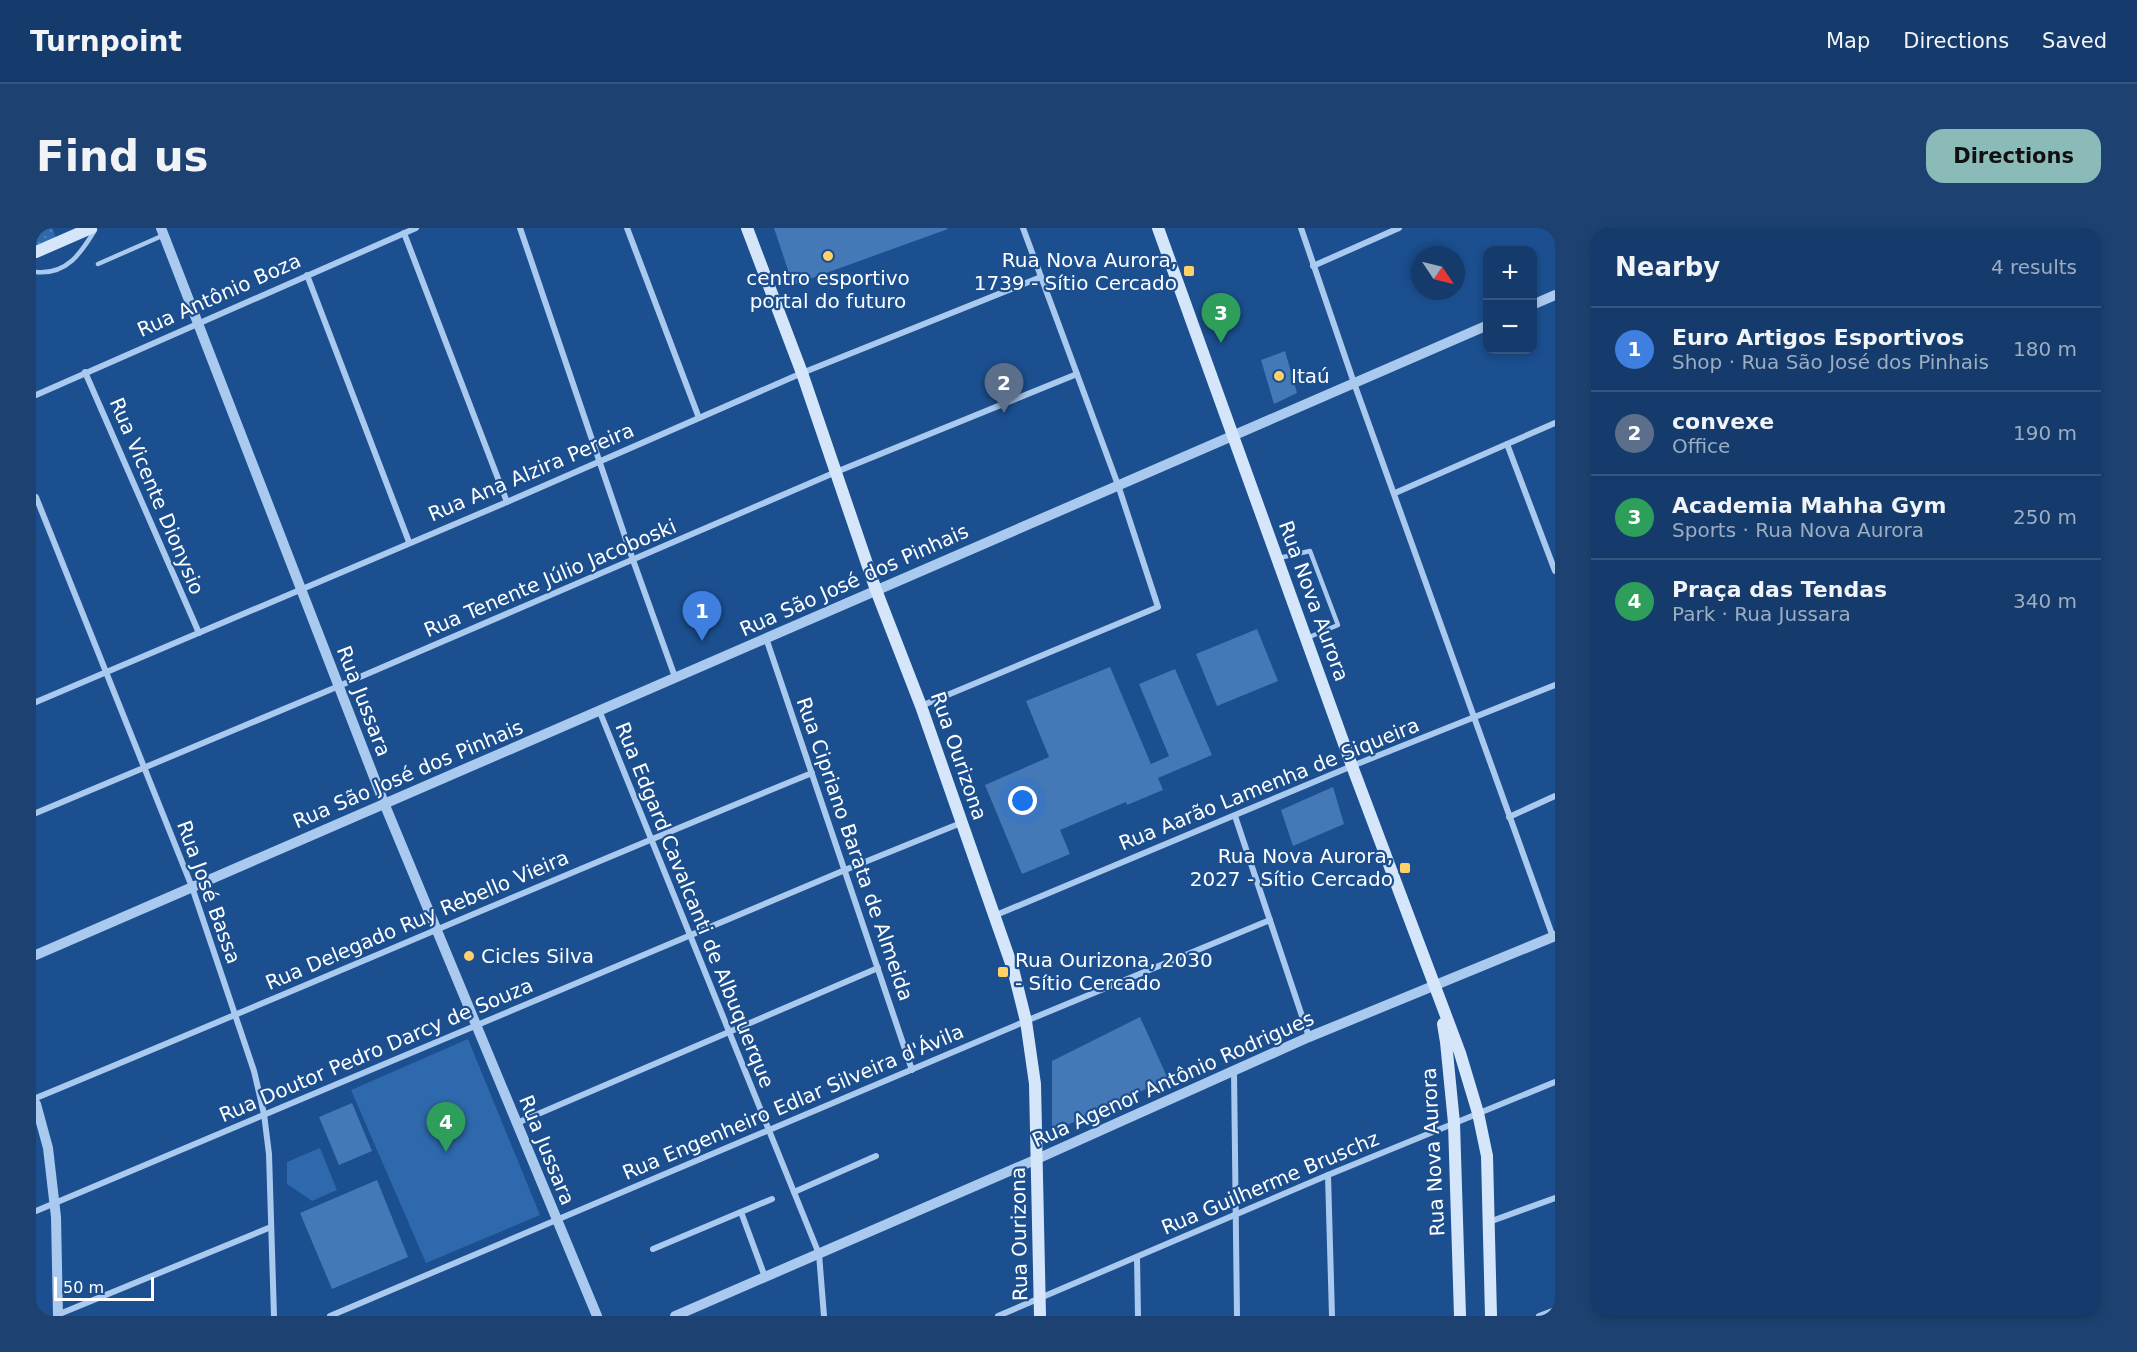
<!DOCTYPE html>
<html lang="en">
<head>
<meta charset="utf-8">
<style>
  body { margin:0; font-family:"DejaVu Sans",sans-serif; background:#1d4271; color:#f1f3f6 }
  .controls { position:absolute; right:18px; top:18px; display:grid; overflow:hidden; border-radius:12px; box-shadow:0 3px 9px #0003 }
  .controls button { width:54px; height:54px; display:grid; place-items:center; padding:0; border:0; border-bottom:2px solid #33557e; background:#143b6b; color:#f1f3f6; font:30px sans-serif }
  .compass { position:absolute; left:1375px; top:18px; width:54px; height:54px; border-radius:50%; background:#143b6b; box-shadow:0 3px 9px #0003; rotate:125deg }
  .scale { position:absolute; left:18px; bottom:15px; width:100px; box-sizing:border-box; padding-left:6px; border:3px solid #fff; border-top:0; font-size:16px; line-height:21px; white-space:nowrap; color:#fff; -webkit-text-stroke:4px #1b4f8f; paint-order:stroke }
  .you { position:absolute; left:987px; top:573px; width:21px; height:21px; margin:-15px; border:4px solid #fff; border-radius:50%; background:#1a73e8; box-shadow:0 0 0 9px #1a73e833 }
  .badge { display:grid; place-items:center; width:39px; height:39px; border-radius:50%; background:#8bbbb9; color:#fff; font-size:20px; font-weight:700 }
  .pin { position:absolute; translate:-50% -50px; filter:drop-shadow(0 2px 3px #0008) }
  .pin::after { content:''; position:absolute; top:32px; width:21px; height:18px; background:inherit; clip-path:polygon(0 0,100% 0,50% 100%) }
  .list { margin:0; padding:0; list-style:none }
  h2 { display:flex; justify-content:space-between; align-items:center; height:78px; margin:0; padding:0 24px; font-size:26px }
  h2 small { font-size:20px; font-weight:400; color:#9dadc1 }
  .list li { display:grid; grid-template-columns:39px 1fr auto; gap:18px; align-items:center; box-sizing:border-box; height:84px; padding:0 24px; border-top:2px solid #33557e }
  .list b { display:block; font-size:22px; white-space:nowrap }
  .list p { margin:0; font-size:20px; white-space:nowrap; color:#9dadc1 }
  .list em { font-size:20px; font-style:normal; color:#9dadc1 }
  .map { position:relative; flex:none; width:1519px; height:1088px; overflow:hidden; border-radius:18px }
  header { display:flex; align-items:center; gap:36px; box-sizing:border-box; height:84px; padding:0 30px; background:#143b6b; border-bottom:2px solid #33557e }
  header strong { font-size:28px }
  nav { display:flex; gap:33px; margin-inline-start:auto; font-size:21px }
  .intro { display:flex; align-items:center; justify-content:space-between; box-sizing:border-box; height:144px; padding:0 36px }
  h1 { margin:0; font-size:42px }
  .button { padding:15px 27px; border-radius:18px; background:#8bbbb9; color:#111; font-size:21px; font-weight:700 }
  main { display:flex; gap:36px; padding:0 36px }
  aside { flex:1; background:#143b6b; border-radius:18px; box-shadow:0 3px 9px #0003 }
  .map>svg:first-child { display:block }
  .grass { fill:url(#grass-dots) }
  .park { fill:#2e69ad }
  .building { fill:#4478b7 }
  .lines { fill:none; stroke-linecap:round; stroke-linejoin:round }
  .service { stroke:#a9c9ee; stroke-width:4.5 }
  .minor { stroke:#a9c9ee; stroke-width:6 }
  .tertiary { stroke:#a9c9ee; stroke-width:10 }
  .secondary { stroke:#d6e6fa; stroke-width:12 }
  .poi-dot { fill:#ffd166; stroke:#1b4f8f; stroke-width:2 }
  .labels { text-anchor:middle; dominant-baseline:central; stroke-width:4.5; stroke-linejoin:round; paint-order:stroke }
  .poi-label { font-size:20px; fill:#fff; stroke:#1b4f8f; text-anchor:start }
  .street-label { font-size:20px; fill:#fff; stroke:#1b4f8f }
</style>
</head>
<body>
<header>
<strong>Turnpoint</strong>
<nav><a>Map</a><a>Directions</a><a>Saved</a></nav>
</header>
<div class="intro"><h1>Find us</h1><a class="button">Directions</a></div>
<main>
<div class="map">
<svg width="1519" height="1088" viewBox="0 0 1519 1088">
  <defs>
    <pattern id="grass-dots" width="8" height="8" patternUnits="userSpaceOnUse" patternTransform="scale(1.5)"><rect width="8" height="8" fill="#2e69ad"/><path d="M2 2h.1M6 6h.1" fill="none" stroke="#4d80b9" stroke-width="1.8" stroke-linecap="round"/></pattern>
  </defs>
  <rect width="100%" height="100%" fill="#1b4f8f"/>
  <path class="grass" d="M 0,0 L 16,0 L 20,10 L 0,19 Z"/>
  <g class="park">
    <path d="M 432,811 L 504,987 L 390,1035 L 315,862 Z"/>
    <path d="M 284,920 L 301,962 L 276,973 L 251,956 L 251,934 Z"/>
  </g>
  <g class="building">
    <path d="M 738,0 L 911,0 L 912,1 L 757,57 Z"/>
    <path d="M 1249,123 L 1261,165 L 1238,176 L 1225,132 Z"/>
    <path d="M 1221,401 L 1242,453 L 1181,478 L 1160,426 Z"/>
    <path d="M 1074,439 L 1115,536 L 1133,528 L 1103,456 L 1139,441 L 1176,527 L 1122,550 L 1127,562 L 1091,577 L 1090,574 L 1024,602 L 1034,626 L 986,646 L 949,557 L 1013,529 L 990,473 Z"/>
    <path d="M 1297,559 L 1308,596 L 1257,618 L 1245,582 Z"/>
    <path d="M 1104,789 L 1132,851 L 1016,904 L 1016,833 Z"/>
    <path d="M 316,875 L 336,923 L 303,937 L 283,889 Z"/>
    <path d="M 341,952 L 372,1029 L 296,1061 L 264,985 Z"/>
  </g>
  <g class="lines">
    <g class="service">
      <path d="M 62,36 L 128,7"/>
      <path d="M 0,44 C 31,47 45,25 59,2"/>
      <path d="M 1243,330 L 1274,323 L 1302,397 L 1271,410"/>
    </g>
    <g class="minor">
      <path d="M 484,0 L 597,332 L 639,449"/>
      <path d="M 591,0 L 663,190"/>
      <path d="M 1265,0 L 1318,155 L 1517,709"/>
      <path d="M 368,5 L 471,274"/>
      <path d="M 1277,38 L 1363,0"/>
      <path d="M 271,47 L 373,314"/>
      <path d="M 49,144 L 163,405"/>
      <path d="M 0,167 L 380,0"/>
      <path d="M 1471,216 L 1519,343"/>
      <path d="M 1359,265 L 1519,195"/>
      <path d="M 0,269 L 156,659 L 218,843 L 228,886 L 233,926 L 238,1088"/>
      <path d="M 730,410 L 876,842"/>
      <path d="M 0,474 L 471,274 L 766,145 L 1005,49"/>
      <path d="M 885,478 L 1122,379 L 1082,257 L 987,0"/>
      <path d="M 563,482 L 783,1026 L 788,1088"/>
      <path d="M 0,585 L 303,458 L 800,244 L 1041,146"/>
      <path d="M 1199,588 L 1273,809"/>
      <path d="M 1473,589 L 1519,568"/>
      <path d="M 960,687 L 1316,538 L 1519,457"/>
      <path d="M 1198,843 L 1201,1088"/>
      <path d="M 0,870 C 259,763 516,651 776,545"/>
      <path d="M 481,895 L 842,740"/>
      <path d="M 1292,947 L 1296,1088"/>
      <path d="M 758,964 L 840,928"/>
      <path d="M 0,983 L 809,642 L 925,595"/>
      <path d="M 705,984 L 729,1049"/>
      <path d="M 1453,994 L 1519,970"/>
      <path d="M 617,1021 L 736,971"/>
      <path d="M 1101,1029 L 1102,1088"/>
      <path d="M 21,1087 L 235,999"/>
      <path d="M 294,1088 L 990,793 L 1234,692"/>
      <path d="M 962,1088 L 1292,947 L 1519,854"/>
      <path d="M 1503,1088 L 1519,1082"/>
    </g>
    <g class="tertiary">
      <path d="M 125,0 L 348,575 L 561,1088"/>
      <path d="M 1496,77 L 1519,67"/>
      <path d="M 0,727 L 1452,97"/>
      <path d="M 0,876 L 12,920 L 20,989 L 22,1088"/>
      <path d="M 639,1088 L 1001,931 L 1273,809 L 1519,708"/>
    </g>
    <g class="secondary">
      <path d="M 711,0 L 766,145 L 840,362 L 885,478 L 977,741 L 990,793 L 999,856 L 1004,1088"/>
      <path d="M 1122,0 L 1316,538 L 1424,825 L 1442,885 L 1451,928 L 1455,1088"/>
      <path d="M 0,24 L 55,0"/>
      <path d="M 1407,796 L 1410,814 L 1418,895 L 1424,1088"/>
    </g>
  </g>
  <g class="poi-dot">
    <circle cx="792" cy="28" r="6"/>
    <rect x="1147" y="37" width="12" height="12" rx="3"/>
    <circle cx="1243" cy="148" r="6"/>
    <rect x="1363" y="634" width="12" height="12" rx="3"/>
    <circle cx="433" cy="728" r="6"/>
    <rect x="961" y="738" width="12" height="12" rx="3"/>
  </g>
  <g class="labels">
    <g class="poi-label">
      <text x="1141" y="32" text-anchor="end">Rua Nova Aurora,<tspan x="1141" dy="23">1739 - Sítio Cercado</tspan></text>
      <text x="792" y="50" text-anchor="middle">centro esportivo<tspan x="792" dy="23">portal do futuro</tspan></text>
      <text x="1255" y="148">Itaú</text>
      <text x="1357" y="628" text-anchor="end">Rua Nova Aurora,<tspan x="1357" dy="23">2027 - Sítio Cercado</tspan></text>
      <text x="445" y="728">Cicles Silva</text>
      <text x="979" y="732">Rua Ourizona, 2030<tspan x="979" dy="23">- Sítio Cercado</tspan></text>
    </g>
    <g class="street-label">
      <text transform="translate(183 67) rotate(-24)">Rua Antônio Boza</text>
      <text transform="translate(495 244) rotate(-23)">Rua Ana Alzira Pereira</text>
      <text transform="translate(121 268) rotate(67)">Rua Vicente Dionysio</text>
      <text transform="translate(514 350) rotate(-23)">Rua Tenente Júlio Jacoboski</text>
      <text transform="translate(818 352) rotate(-24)">Rua São José dos Pinhais</text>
      <text transform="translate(1278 373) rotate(70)">Rua Nova Aurora</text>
      <text transform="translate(328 473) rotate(69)">Rua Jussara</text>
      <text transform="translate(923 528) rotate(71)">Rua Ourizona</text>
      <text transform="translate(372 546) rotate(-23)">Rua São José dos Pinhais</text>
      <text transform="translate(1233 556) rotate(-22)">Rua Aarão Lamenha de Siqueira</text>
      <text transform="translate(819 621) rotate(71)">Rua Cipriano Barata de Almeida</text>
      <text transform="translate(173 664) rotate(70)">Rua José Bassa</text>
      <text transform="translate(659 677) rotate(68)">Rua Edgard Cavalcanti de Albuquerque</text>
      <text transform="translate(381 692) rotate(-23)">Rua Delegado Ruy Rebello Vieira</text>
      <text transform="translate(340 822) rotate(-23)">Rua Doutor Pedro Darcy de Souza</text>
      <text transform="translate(1137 851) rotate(-24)">Rua Agenor Antônio Rodrigues</text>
      <text transform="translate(757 874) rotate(-23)">Rua Engenheiro Edlar Silveira d'Ávila</text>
      <text transform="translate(511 922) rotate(68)">Rua Jussara</text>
      <text transform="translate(1397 924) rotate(-93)">Rua Nova Aurora</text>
      <text transform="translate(1234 955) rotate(-23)">Rua Guilherme Bruschz</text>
      <text transform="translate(983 1006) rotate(-91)">Rua Ourizona</text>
    </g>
  </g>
</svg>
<div class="controls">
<button>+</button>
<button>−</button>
</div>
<svg class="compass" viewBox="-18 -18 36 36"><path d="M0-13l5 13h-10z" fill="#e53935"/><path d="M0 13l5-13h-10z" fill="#9dadc1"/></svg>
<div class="scale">50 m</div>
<div class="you"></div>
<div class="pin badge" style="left:666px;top:413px;background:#3f7fe0">1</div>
<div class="pin badge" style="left:968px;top:185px;background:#5c6f8a">2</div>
<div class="pin badge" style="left:1185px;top:115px;background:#2e9e5b">3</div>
<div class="pin badge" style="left:410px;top:924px;background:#2e9e5b">4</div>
</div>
<aside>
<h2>Nearby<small>4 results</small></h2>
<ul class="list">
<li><span class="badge" style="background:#3f7fe0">1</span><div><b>Euro Artigos Esportivos</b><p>Shop · Rua São José dos Pinhais</p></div><em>180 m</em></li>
<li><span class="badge" style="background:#5c6f8a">2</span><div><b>convexe</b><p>Office</p></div><em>190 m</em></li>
<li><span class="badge" style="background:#2e9e5b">3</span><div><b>Academia Mahha Gym</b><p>Sports · Rua Nova Aurora</p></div><em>250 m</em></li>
<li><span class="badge" style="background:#2e9e5b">4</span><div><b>Praça das Tendas</b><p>Park · Rua Jussara</p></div><em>340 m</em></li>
</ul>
</aside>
</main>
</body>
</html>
